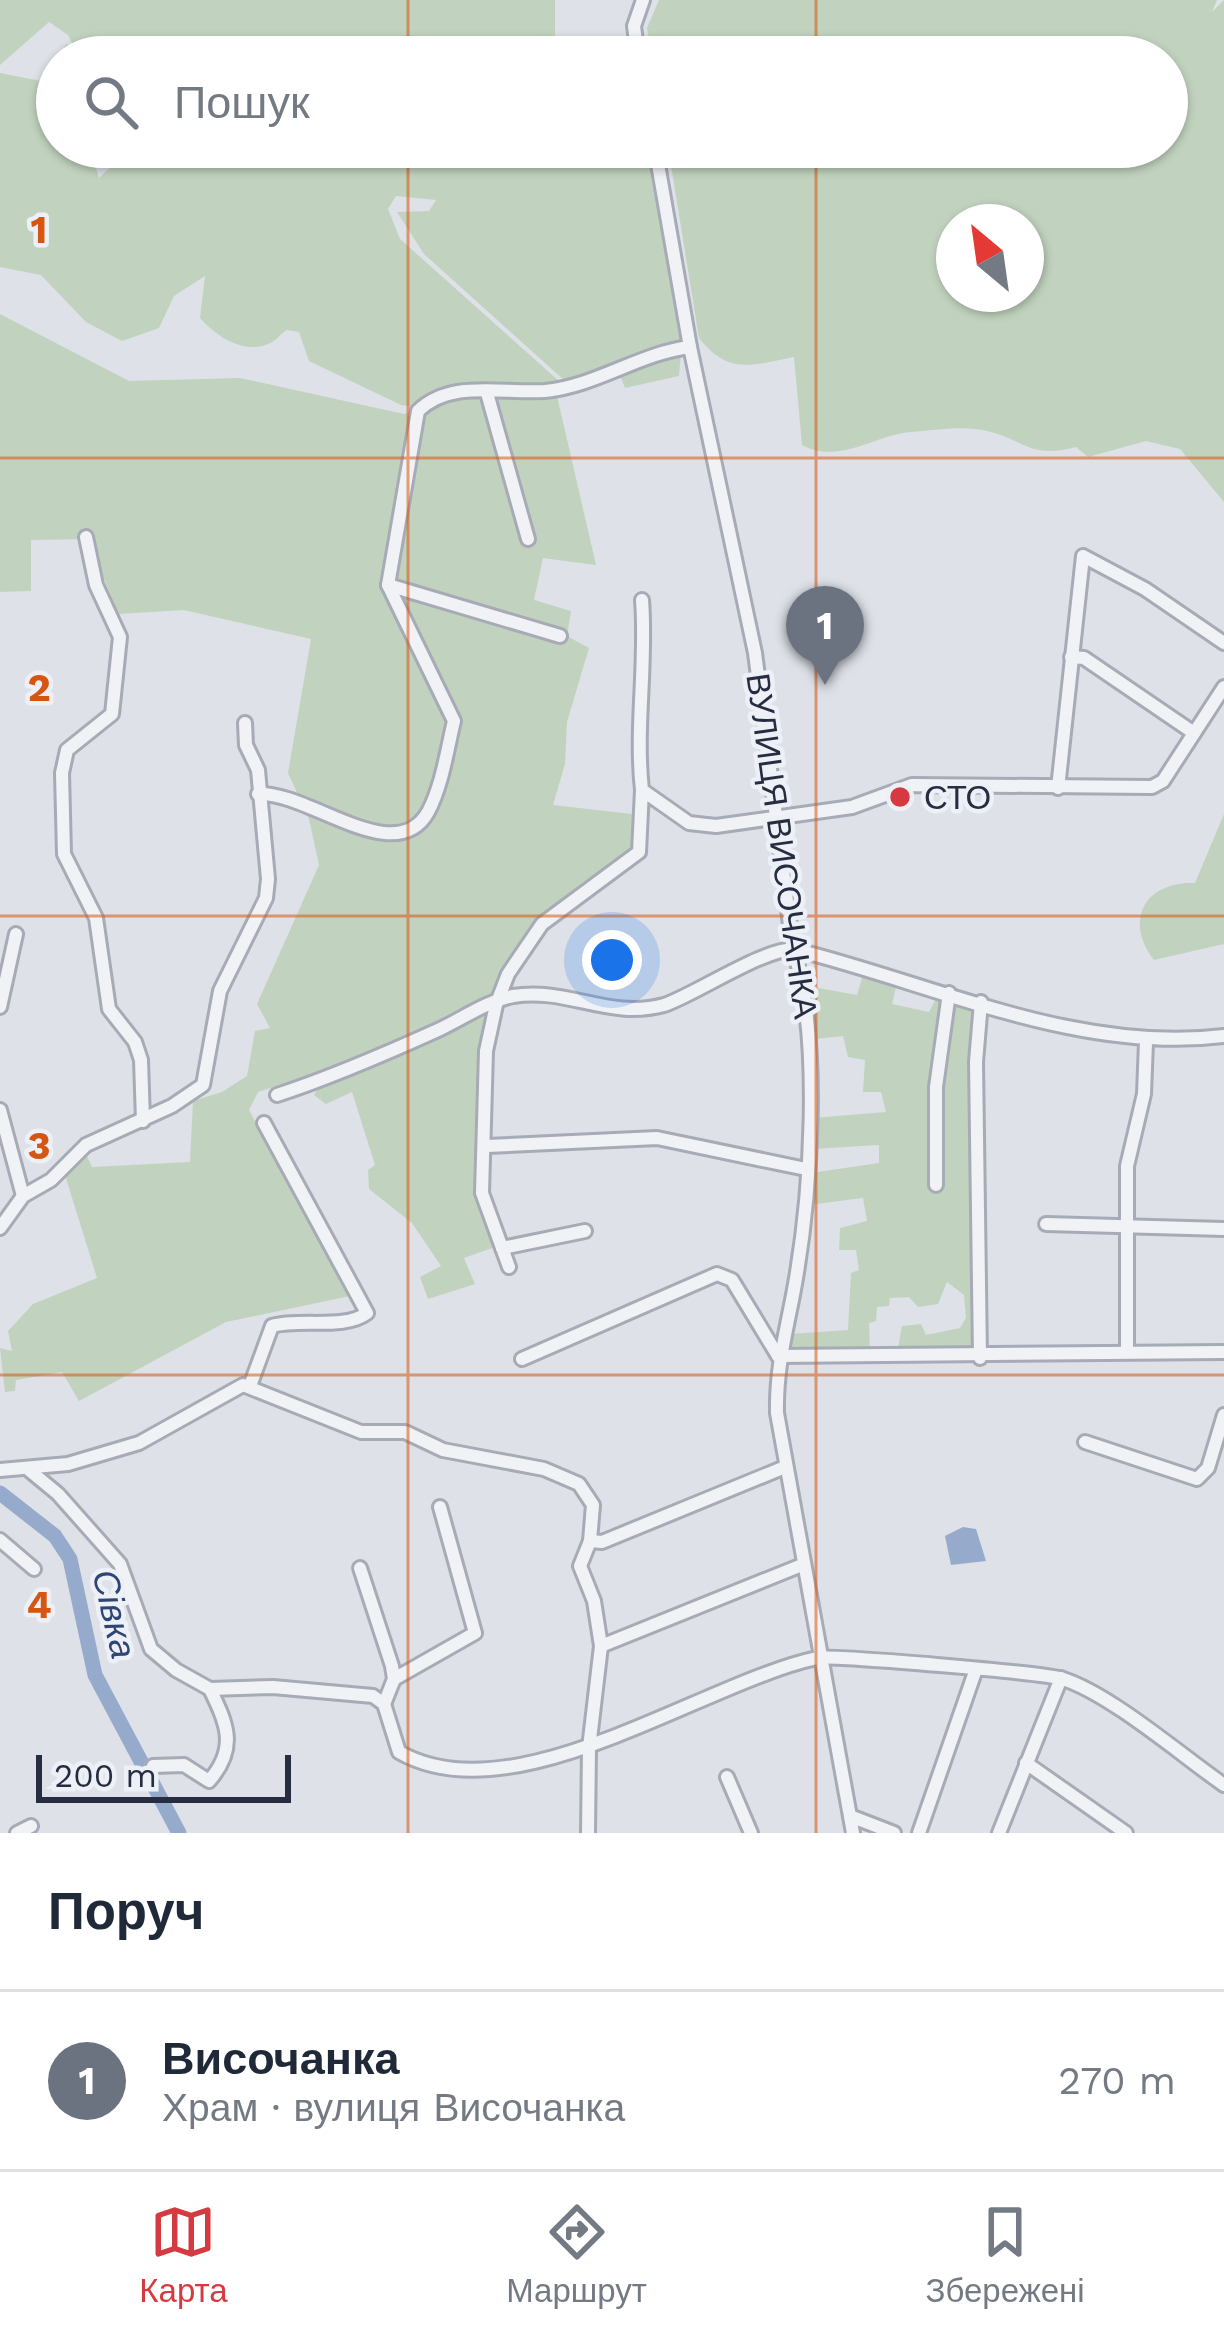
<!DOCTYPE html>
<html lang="uk">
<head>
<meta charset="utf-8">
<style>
  body { margin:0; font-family:"Work Sans",sans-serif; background:#f2f2f3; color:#1f2937 }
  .compass { position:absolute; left:936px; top:204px; width:108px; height:108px; border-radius:50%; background:#fff; box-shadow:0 3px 9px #0004; rotate:331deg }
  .scale { position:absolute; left:36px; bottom:30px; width:255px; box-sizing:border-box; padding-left:12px; border:6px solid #262d40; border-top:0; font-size:33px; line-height:42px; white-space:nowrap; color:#262d40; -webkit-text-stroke:9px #edf0f6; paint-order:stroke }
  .you { position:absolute; left:612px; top:960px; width:42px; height:42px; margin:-30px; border:9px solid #fff; border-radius:50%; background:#1a73e8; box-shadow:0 0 0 18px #1a73e833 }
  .badge { display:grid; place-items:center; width:78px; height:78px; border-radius:50%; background:#d53a41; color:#fff; font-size:39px; font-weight:700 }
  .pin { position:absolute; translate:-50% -99px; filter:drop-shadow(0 3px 6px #0008) }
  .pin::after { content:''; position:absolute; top:63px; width:42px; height:36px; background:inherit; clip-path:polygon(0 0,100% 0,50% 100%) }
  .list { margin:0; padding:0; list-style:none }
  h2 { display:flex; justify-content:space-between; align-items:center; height:156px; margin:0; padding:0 48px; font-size:51px }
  h2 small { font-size:39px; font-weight:400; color:#747a83 }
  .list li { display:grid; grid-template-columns:78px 1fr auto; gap:36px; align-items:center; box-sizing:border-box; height:180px; padding:0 48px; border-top:3px solid #e0e1e3 }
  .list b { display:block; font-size:45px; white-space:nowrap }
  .list p { margin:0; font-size:39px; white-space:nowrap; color:#747a83 }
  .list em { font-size:39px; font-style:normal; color:#747a83 }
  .icon { flex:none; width:66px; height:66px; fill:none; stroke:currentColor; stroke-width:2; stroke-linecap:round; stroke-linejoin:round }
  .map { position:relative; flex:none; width:1224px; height:1833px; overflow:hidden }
  .search { position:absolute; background:#fff; box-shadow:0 3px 9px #0004; left:36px; right:36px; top:36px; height:132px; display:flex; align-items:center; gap:30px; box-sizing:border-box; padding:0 42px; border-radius:66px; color:#747a83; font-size:45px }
  .sheet { height:336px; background:#fff }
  nav { display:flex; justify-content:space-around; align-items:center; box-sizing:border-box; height:168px; border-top:3px solid #e0e1e3; background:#fff; font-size:33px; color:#747a83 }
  nav a { display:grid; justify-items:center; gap:6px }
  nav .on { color:#d53a41 }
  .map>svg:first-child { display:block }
  .green { fill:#c1d3be; fill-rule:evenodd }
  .water { fill:#96aacb }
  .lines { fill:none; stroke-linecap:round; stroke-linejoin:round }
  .river { stroke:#96aacb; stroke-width:15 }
  .minor-casing { stroke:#a7abb6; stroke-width:18 }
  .minor { stroke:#f0f2f6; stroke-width:12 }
  .grid { fill:none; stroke:#d55511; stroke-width:3; stroke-opacity:0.55 }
  .poi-dot { fill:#d53a41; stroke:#edf0f6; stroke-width:4.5 }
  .labels { text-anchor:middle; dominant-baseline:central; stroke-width:9; stroke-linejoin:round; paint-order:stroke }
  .poi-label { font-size:33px; fill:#262d40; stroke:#edf0f6; text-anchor:start }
  .street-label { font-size:33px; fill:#262d40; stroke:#edf0f6 }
  .water-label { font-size:36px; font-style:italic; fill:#2e4676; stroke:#edf0f6 }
  .grid-label { font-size:39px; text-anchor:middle; font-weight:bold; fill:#d55511; stroke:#edf0f6; stroke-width:9; stroke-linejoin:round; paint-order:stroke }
</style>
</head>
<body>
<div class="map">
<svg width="1224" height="1833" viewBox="0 0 1224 1833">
  <rect width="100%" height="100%" fill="#dee1e8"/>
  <g class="green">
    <path d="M 0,0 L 555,0 L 555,48 L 566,57 L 59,57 L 66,44 L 76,52 L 68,35 L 49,22 L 0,65 Z"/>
    <path d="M 659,0 L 1217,0 L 1212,12 L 1224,0 L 1224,502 L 1180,449 L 1146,441 L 1088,457 L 1076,447 C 1030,459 1027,441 987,431 C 966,425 933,430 911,432 C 874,435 839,465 802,445 L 794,357 C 752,365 729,376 699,338 L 668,147 L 1167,147 L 1167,57 L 652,57 L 647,28 ZM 954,222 L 1026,222 L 1026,294 L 954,294 Z"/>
    <path d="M 57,62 L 57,147 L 90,147 L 99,178 L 132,147 L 649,147 L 682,340 L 679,376 L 625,388 L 621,378 L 565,381 L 424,254 L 397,212 L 429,211 L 436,200 L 396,196 L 388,209 L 400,239 L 560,382 L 502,392 L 557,396 L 596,565 L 543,558 L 534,600 L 571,611 L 567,636 L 589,648 L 567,722 L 565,764 L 553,805 L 641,815 L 636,848 L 583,882 L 540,922 L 497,993 L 478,1195 L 498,1246 L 464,1258 L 475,1284 L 428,1299 L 420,1277 L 441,1266 L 412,1223 L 369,1189 L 368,1170 L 375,1165 L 352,1092 L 326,1104 L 314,1095 L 328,1069 L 258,1092 L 249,1110 L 350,1296 L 226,1322 L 79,1401 L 62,1372 L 16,1380 L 15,1391 L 5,1392 L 0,1348 L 12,1351 L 8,1331 L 33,1304 L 97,1278 L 65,1175 L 86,1154 L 92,1167 L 190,1162 L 193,1101 L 222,1092 L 247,1076 L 255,1031 L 270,1028 L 257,1004 L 319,865 L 309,819 L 288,773 L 311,639 L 184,610 L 118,614 L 88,539 L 31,540 L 31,591 L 0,592 L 0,314 L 129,381 L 240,378 L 404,414 L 426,408 L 401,405 L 309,361 L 299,332 L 287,330 C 281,333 278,339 272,342 C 246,357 216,336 200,318 L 205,276 L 174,296 L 159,328 L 122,341 L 86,322 L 41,275 L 0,267 L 0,73 L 46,82 Z"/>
    <path d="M 1224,814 L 1224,944 L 1154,960 C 1123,919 1146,881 1195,883 Z"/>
    <path d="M 863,975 L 897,983 L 892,1004 L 929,1012 L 938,995 L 979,1006 L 984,1355 L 897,1354 L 902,1326 L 921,1324 L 926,1335 L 960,1328 L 966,1318 L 964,1295 L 947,1282 L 938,1304 L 918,1307 L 909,1297 L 890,1298 L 889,1306 L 877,1307 L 876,1321 L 869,1323 L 870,1351 L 786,1353 L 790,1334 L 848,1330 L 851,1273 L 859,1270 L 856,1250 L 839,1250 L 840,1228 L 867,1221 L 863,1198 L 808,1205 L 811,1173 L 879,1163 L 879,1145 L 812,1149 L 813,1118 L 886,1112 L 881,1092 L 863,1092 L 865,1060 L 848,1057 L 843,1036 L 815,1039 L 813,987 L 857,995 Z"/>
  </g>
  <path class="water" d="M 963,1527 L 976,1529 L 986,1561 L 951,1565 L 945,1536 Z"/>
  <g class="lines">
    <path class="river" d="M 0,1493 L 55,1536 L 70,1559 L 95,1675 L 179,1833"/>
    <g class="minor-casing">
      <g id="minor">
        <path d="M 638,57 L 634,26 L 643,0"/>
        <path d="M 655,147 L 690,347 L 755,653 L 793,948 C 822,1039 811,1200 793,1295 C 785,1336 776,1371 777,1413 L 853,1833"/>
        <path d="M 487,393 L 528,539"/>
        <path d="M 86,537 L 96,585 L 120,637 L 112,714 L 67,750 L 62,773 L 64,854 L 96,918 L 109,1009 L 135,1042 L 141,1060 L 143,1121"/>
        <path d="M 388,585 L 560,636"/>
        <path d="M 642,600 C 647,664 635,727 642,790 L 689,823 L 716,826 L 852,807 L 912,785 L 1152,787 L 1163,781 L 1224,687"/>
        <path d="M 1071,657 L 1084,658 L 1194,733"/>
        <path d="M 1058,788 L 1083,556 L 1145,589 L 1224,643"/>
        <path d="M 258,794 C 308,791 395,870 428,812 C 442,786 447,750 454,721 L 388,585 L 418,411 C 451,379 501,394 545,391 C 596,386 640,353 690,347"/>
        <path d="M 0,1007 L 16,934"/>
        <path d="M 277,1095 C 332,1077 385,1054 438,1030 C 462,1019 487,1001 513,996 C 567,987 609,1020 664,1005 C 693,996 770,944 797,950 C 936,985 1079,1054 1224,1036"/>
        <path d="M 0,1110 L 23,1196"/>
        <path d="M 487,1146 L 657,1138 L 806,1169"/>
        <path d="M 936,1185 L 936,1087 L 949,993"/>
        <path d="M 1046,1224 L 1224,1229"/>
        <path d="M 0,1228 L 23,1196 L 51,1180 L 86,1145 L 172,1106 L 203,1085 L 220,991 L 266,898 L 268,879 L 258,770 L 246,745 L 245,723"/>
        <path d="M 502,1248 L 585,1231"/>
        <path d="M 509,1267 L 482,1193 L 486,1051 L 496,1005 L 508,974 L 542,924 L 639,852 L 642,790"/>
        <path d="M 1127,1351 L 1127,1166 L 1144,1094 L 1146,1042"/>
        <path d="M 778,1356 L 1224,1352"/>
        <path d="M 980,1358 L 976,1062 L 981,1002"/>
        <path d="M 522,1359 L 717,1274 L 732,1280 L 778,1356"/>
        <path d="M 250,1386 L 272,1326 C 300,1318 345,1330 367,1313 L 264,1123"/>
        <path d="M 1085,1442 L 1197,1479 L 1208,1468 L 1224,1415"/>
        <path d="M 0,1470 L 68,1464 L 139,1443 L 243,1385 L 361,1432 L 405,1432 L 443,1450 L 544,1469 L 579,1484 L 593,1505 L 590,1541 L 580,1566 L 594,1601 L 601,1646 L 589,1748 L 588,1833"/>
        <path d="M 29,1470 L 58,1494 L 120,1564 L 151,1649 L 176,1670 L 210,1689 L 273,1687 L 373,1696 L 384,1704 L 399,1752 C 513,1818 704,1682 817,1658 C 834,1655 1045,1673 1063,1679 C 1110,1694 1181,1755 1224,1785"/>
        <path d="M 0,1540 L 34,1569"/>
        <path d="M 590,1541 L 602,1542 L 785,1467"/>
        <path d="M 360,1568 L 392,1666 L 394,1679 L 384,1704"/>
        <path d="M 601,1646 L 802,1565"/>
        <path d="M 394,1679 L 475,1633 L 440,1507"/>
        <path d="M 1026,1763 L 1126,1833"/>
        <path d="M 153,1766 L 184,1765 L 209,1781 C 238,1748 227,1724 210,1689"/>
        <path d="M 727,1777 L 751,1833"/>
        <path d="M 850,1816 L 894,1833"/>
        <path d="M 17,1833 L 31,1826"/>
        <path d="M 919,1833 L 975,1672"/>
        <path d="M 999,1833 L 1061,1678"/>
      </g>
    </g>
    <use href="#minor" class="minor"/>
  </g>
  <path class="grid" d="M 408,0 L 408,57M 816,0 L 816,57M 408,147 L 408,1833M 816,147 L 816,1833M 0,458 L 1224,458M 0,916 L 1224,916M 0,1375 L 1224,1375"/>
  <circle class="poi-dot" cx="900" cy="797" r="12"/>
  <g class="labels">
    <g class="poi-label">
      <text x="924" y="797">СТО</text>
    </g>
    <g class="street-label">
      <text transform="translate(782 846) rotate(82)">ВУЛИЦЯ ВИСОЧАНКА</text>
    </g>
    <g class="water-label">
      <text transform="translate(114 1614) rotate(77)">Сівка</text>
    </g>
  </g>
  <g class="grid-label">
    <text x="39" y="243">1</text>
    <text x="39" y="701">2</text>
    <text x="39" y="1159">3</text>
    <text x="39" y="1618">4</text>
  </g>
</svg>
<svg class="compass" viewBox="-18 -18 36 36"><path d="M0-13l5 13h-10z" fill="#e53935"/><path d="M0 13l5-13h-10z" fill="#747a83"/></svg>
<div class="scale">200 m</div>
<div class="you"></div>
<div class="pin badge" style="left:825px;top:685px;background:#6b7280">1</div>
<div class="search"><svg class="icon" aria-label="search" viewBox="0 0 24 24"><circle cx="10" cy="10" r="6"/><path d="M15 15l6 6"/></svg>Пошук</div>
</div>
<section class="sheet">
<h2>Поруч<small></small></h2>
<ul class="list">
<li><span class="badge" style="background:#6b7280">1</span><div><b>Височанка</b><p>Храм · вулиця Височанка</p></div><em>270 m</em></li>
</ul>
</section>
<nav>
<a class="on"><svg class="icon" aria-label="map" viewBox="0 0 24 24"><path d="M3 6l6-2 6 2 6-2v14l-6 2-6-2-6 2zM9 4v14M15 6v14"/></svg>Карта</a>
<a><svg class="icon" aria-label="directions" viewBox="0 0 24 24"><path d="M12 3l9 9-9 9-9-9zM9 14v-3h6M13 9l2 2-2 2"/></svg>Маршрут</a>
<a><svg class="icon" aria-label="saved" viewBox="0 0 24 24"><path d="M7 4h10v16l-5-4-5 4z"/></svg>Збережені</a>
</nav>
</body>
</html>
